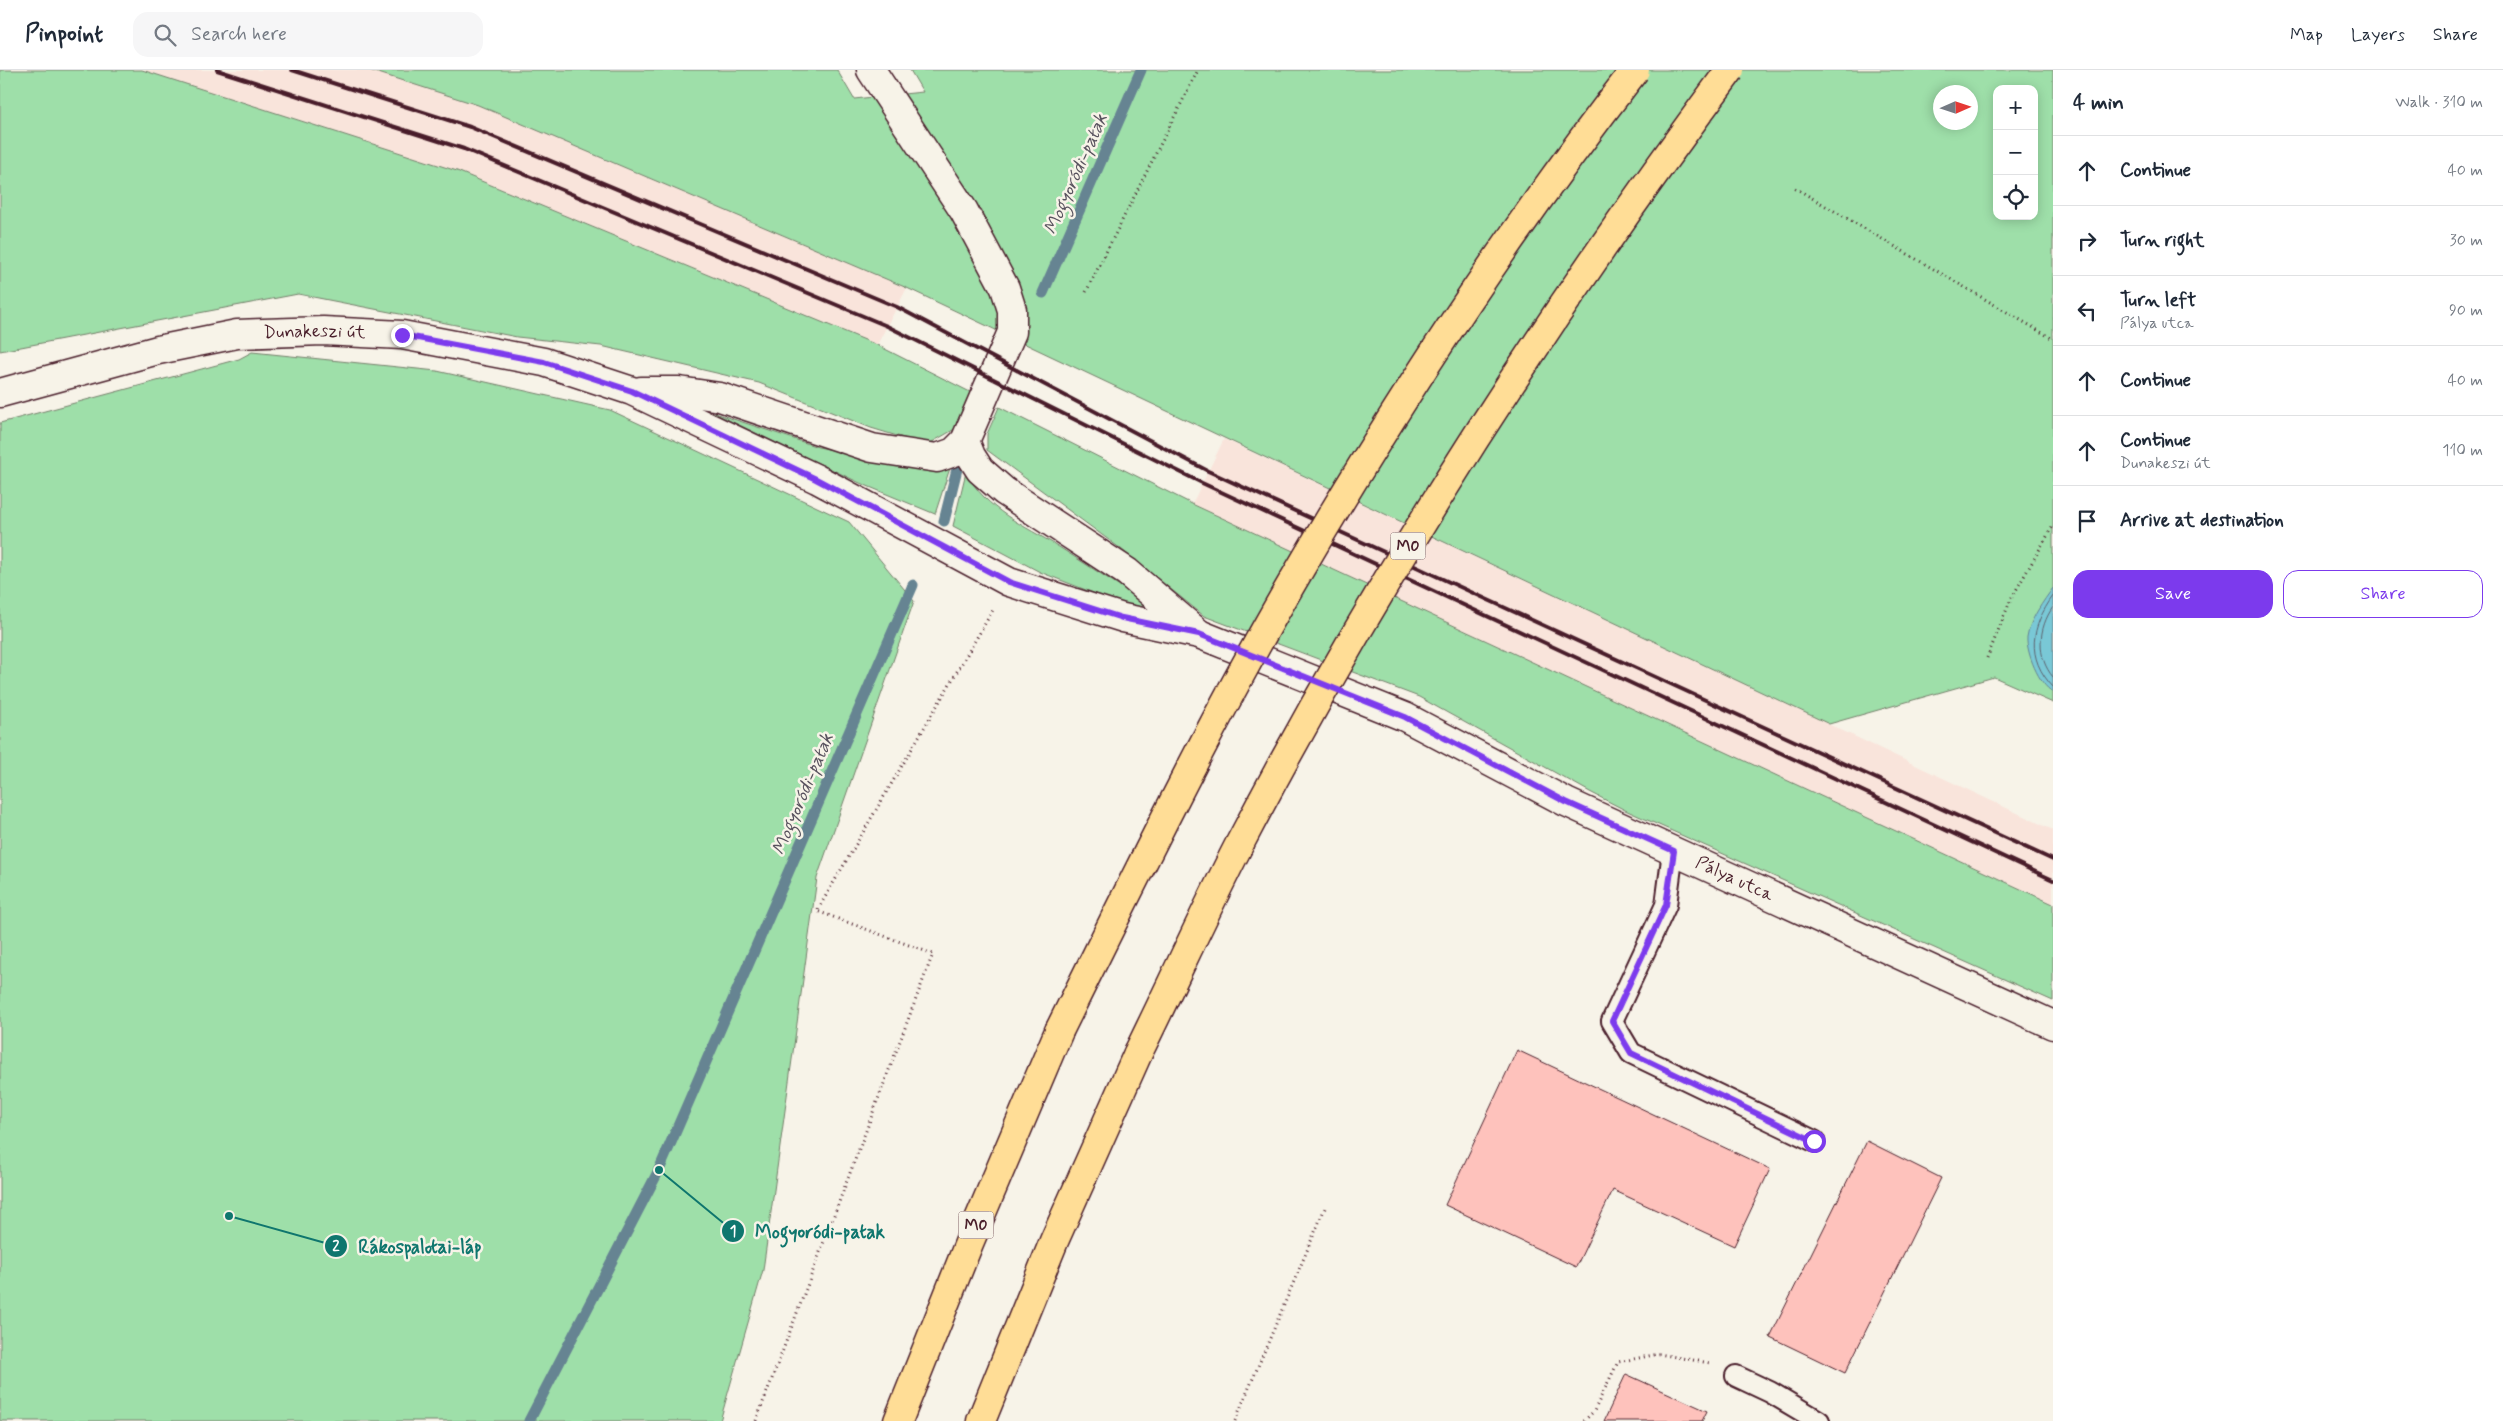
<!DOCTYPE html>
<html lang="en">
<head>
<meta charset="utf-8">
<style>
  body { margin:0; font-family:Mynerve,sans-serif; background:#f6f6f7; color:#1f2937 }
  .controls { position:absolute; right:15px; top:15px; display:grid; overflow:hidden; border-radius:10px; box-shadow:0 2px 12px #0003 }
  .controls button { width:45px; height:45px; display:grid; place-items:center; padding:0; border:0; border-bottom:1px solid #e0e1e3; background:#fff; color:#1f2937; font:25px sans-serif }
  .compass { position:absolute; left:1933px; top:15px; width:45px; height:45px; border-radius:50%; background:#fff; box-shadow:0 2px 12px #0003; rotate:87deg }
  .stop { position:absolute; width:15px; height:15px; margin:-11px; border:4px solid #7c3aed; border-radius:50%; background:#fff }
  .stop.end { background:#7c3aed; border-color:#fff; box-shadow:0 1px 5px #0008 }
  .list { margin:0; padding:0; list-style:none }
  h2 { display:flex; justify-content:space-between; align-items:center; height:65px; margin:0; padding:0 20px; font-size:21px }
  h2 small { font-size:16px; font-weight:400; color:#747a83 }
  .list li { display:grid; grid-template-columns:32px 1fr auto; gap:15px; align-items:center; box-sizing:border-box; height:70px; padding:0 20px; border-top:1px solid #e0e1e3 }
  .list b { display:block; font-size:19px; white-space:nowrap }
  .list p { margin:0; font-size:16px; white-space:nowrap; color:#747a83 }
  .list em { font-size:16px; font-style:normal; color:#747a83 }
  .actions { display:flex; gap:10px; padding:15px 20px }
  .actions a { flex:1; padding:11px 0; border:1px solid #7c3aed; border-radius:15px; text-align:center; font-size:18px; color:#7c3aed }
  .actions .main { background:#7c3aed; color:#fff }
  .icon { flex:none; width:28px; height:28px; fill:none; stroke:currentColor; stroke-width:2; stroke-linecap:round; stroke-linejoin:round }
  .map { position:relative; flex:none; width:2053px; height:1351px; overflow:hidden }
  header { display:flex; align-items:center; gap:30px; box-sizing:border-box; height:70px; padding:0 25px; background:#fff; border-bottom:1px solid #e0e1e3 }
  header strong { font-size:24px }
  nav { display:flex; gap:28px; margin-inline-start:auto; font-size:18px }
  .search { width:350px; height:45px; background:#f6f6f7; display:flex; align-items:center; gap:12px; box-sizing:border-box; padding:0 18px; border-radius:15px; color:#747a83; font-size:19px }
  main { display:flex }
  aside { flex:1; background:#fff }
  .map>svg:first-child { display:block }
  .built { fill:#f9e4db }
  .green { fill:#9edfa9; stroke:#747f6a; fill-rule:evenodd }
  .water { fill:#79c8d6; stroke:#668492 }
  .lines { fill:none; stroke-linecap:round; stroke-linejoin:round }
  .shore { stroke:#5d636f; stroke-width:1 }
  .stream { stroke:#668492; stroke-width:11 }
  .building { fill:#fec2bc; stroke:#4a1f2b }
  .service-casing { stroke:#4a1f2b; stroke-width:24 }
  .tertiary-casing { stroke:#4a1f2b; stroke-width:31 }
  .trunk-casing { stroke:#4a1f2b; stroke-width:31 }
  .path { stroke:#4a1f2b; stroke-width:3; stroke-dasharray:1 4; stroke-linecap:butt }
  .service { stroke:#f7f3e8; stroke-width:20 }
  .tertiary { stroke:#f7f3e8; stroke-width:28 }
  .trunk { stroke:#ffdd96; stroke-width:28 }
  .rail { stroke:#4a1f2b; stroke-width:4 }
  .trunk-bridge-casing { stroke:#4a1f2b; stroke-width:31; stroke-linecap:butt }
  .trunk-bridge { stroke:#ffdd96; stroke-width:28 }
  .route { stroke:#7c3aed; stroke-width:6 }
  .labels { text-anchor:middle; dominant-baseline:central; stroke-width:5; stroke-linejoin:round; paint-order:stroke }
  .shield { fill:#f7f3e8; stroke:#7e5f64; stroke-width:1 }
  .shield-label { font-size:16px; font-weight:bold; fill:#4a1f2b }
  .street-label { font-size:18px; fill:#4a1f2b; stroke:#f7f3e8 }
  .water-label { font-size:19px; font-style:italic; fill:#58525e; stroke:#f7f3e8 }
  .leader { fill:none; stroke:#0f766e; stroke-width:2 }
  .callout-dot { fill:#0f766e; stroke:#f7f3e8; stroke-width:2 }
  .mark-label { font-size:15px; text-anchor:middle; font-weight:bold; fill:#fff }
  .callout-label { font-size:19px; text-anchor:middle; font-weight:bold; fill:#0f766e; stroke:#f7f3e8; stroke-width:5; stroke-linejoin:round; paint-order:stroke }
</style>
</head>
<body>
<header>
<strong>Pinpoint</strong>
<div class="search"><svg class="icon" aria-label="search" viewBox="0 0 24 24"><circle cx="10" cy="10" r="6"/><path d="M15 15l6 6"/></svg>Search here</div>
<nav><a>Map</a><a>Layers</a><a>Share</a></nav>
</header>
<main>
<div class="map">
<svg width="2053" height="1351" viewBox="0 0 2053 1351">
  <rect width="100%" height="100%" fill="#f7f3e8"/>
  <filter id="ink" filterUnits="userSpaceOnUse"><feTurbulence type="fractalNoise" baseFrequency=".02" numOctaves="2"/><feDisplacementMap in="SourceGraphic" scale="10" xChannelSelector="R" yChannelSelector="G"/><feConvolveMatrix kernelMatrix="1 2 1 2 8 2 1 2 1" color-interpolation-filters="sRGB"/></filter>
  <g filter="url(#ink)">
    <g class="built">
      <path d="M 142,0 L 369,0 L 478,35 L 907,218 L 877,275 L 457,101 Z"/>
      <path d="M 1224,369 L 2053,760 L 2053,834 L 1192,434 Z"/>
    </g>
    <g class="green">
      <path d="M 0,0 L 142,0 L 457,101 L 877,275 L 976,325 L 960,356 L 927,375 L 871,358 L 759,313 L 601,276 L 517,267 L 298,224 L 0,281 Z"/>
      <path d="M 369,0 L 837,0 L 854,29 L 923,22 L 910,0 L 2053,0 L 2053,633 L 1994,607 L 1829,654 L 907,218 L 478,35 ZM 1997,19 L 2034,19 L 2034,146 L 1997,146 ZM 1940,22 L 1970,22 L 1970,52 L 1940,52 Z"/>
      <path d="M 252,282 L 437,301 L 610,340 L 849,452 L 914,531 L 817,808 L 763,1200 L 720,1351 L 0,1351 L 0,353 L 239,289 Z"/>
      <path d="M 999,337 L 1192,434 L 2053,834 L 2053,931 L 1625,740 L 1590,722 L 1419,627 L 1204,546 L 1121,479 L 987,380 L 987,364 Z"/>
      <path d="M 712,342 L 818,377 L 868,387 L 951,395 L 935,444 L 860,413 Z"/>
      <path d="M 966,402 C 986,441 1024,455 1059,477 C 1095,500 1131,523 1166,546 L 1109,529 L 1040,502 L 953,456 Z"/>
    </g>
    <path class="water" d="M 2053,518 L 2053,622 C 2039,615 2026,582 2027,567 C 2029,551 2044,530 2053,518 Z"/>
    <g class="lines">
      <g class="shore">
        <path d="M 2053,526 C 2031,557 2025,587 2053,617"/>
        <path d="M 2053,537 C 2038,558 2036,587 2053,607"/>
      </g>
      <g class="stream">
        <path d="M 1043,223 L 1141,0"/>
        <path d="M 944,451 L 957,399"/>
        <path d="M 529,1351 L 659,1100 L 913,515"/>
      </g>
    </g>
    <g class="building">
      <path d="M 1517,980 L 1770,1099 L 1734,1176 L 1613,1120 L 1576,1197 L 1445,1135 Z"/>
      <path d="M 1867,1071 L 1941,1108 L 1845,1303 L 1770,1267 Z"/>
      <path d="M 1626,1304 L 1707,1341 L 1702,1351 L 1604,1351 Z"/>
    </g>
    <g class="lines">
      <g class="service-casing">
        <g id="service">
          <path d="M 1673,781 L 1666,835 L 1612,951 L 1631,983 L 1814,1071"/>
          <path d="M 1736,1306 L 1770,1322 L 1819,1351"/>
        </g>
      </g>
      <g class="tertiary-casing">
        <g id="tertiary">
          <path d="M 641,321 L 679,321 L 720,327 L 872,378 L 937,388 L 954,382 L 965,371 L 1012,262 L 1012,240 L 1005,218 L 964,141 L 871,0"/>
          <path id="s1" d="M 0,323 L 158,280 L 237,264 L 323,261 L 402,265 L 544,292 L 632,321 L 817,409 L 1009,512 L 1123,548 L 1199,564 L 1405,647 L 1566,732 L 2053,955"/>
          <path d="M 965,371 L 971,386 L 980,400 L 1004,421 L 1127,502 L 1197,562"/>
        </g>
      </g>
      <g class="trunk-casing">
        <g id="trunk">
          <path d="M 898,1351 L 969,1173 L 1059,961"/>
          <path d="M 981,1351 L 1054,1171 L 1138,983"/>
        </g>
      </g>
      <g class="path">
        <path d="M 1795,118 L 2053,269"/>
        <path d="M 1086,222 L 1198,0"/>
        <path d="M 1987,588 L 2011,529 L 2053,456"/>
        <path d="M 756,1351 L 933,884 L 817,841 L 993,540"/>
        <path d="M 1235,1351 L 1325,1138"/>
        <path d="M 1584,1351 L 1594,1341 L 1618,1292 L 1659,1284 L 1710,1293"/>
      </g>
      <use href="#service" class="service"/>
      <use href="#tertiary" class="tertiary"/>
      <use href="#trunk" class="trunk"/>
      <g class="rail">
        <path d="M 217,0 L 464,79 L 887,256 L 1202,413 L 2053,810"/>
        <path d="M 292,0 L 470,57 L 897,237 L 1208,401 L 2053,790"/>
      </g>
      <g class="trunk-bridge-casing">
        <g id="trunk-bridge">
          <path d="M 1059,961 C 1134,810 1208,657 1293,511 C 1396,334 1509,162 1635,0"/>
          <path d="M 1138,983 C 1172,914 1204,843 1239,775 C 1381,503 1547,246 1730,0"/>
        </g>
      </g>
      <use href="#trunk-bridge" class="trunk-bridge"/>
    </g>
  </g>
  <g class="lines" filter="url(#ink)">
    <path class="route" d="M 402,265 L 544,292 L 632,321 L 816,409 L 1009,512 L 1122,548 L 1199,564 L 1405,647 L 1566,732 L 1674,781 L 1666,835 L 1612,951 L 1631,983 L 1814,1071"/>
  </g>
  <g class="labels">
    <g class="shield">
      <rect x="1390.5" y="462.5" width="35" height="27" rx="4"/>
      <rect x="958.5" y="1141.5" width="35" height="27" rx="4"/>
    </g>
    <g class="shield-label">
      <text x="1408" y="476">M0</text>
      <text x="976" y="1155">M0</text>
    </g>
    <g class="street-label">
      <text stroke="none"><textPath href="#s1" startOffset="322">Dunakeszi út</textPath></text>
      <text stroke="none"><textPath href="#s1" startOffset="1856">Pálya utca</textPath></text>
    </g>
    <g class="water-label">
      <text transform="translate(1076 104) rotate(-66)">Mogyoródi-patak</text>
      <text transform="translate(803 724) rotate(-67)">Mogyoródi-patak</text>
    </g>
  </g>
  <path class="leader" d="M659 1100L733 1161M229 1146L336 1176"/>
  <g class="callout-dot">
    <circle cx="659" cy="1100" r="5"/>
    <circle cx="229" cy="1146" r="5"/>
    <circle cx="733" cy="1161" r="12"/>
    <circle cx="336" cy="1176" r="12"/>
  </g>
  <g class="mark-label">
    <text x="733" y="1166">1</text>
    <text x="336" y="1181">2</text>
  </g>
  <g class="callout-label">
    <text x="820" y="1168">Mogyoródi-patak</text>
    <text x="420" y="1183">Rákospalotai-láp</text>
  </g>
</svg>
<div class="controls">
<button>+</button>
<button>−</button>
<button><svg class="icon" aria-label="locate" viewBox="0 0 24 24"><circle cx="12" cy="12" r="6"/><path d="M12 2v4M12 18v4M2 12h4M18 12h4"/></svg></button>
</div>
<svg class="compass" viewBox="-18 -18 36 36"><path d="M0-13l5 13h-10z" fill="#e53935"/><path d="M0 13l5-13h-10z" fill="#747a83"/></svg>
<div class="stop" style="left:1814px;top:1071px"></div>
<div class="stop end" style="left:402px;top:265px"></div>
</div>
<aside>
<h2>4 min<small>Walk · 310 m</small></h2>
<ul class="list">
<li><svg class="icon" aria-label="ahead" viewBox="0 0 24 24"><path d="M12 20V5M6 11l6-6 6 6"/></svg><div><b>Continue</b></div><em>40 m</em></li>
<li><svg class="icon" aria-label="right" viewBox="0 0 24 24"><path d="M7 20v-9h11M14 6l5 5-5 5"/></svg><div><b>Turn right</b></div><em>30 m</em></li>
<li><svg class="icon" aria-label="left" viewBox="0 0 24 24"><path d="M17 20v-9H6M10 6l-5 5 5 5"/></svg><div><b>Turn left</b><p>Pálya utca</p></div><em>90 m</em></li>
<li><svg class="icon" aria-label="ahead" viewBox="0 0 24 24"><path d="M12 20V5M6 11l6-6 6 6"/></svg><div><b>Continue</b></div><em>40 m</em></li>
<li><svg class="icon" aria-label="ahead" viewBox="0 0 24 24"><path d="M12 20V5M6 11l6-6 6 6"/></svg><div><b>Continue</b><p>Dunakeszi út</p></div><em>110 m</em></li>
<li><svg class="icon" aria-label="arrive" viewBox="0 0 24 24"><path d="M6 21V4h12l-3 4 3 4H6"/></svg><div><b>Arrive at destination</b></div></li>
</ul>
<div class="actions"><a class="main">Save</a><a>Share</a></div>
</aside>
</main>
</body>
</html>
